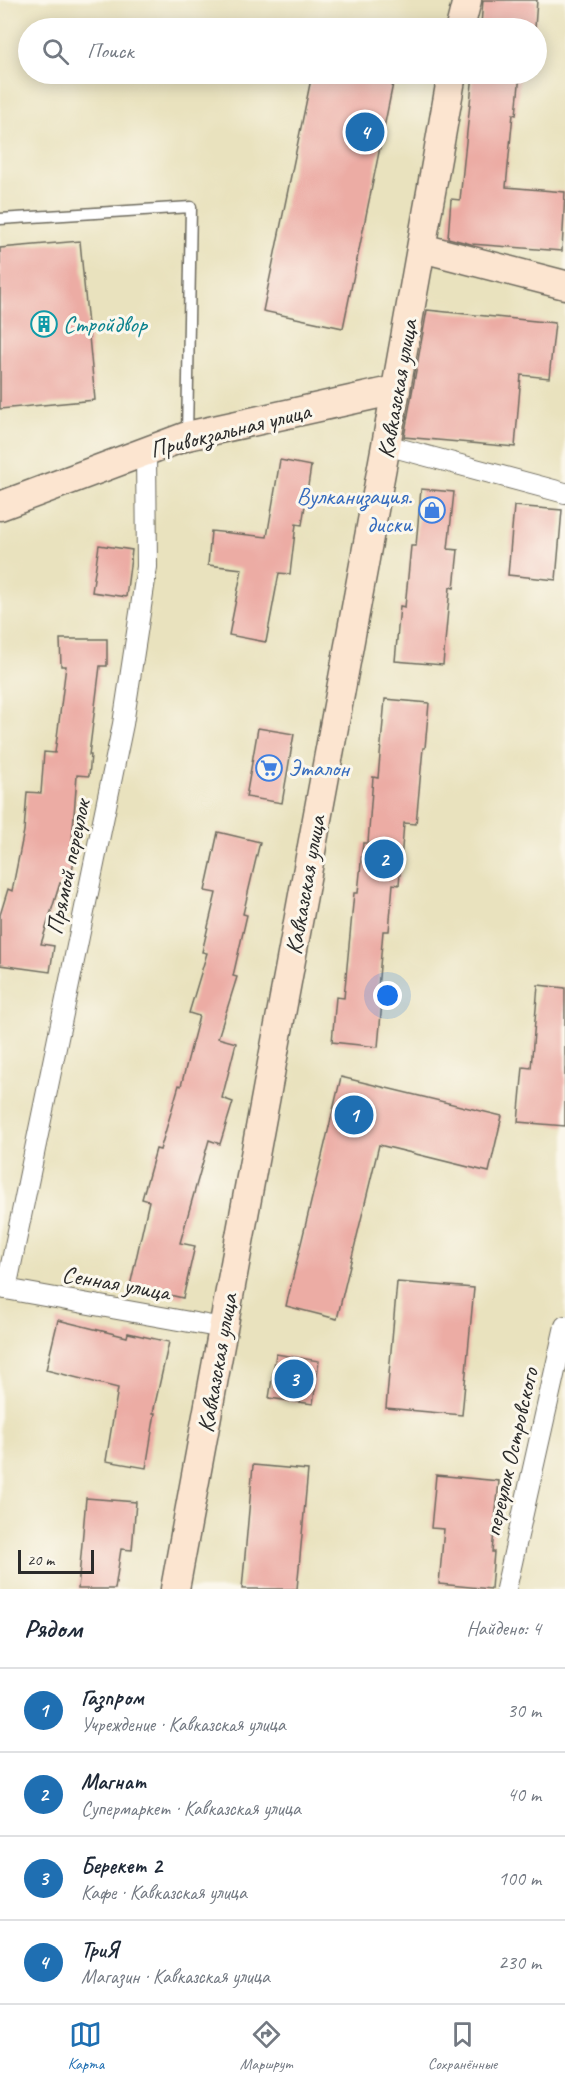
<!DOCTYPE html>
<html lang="ru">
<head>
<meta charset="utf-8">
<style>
  body { margin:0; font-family:Caveat,sans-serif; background:#f6f6f7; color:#1f2937 }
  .scale { position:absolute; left:18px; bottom:15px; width:76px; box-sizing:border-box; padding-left:6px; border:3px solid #2b2b2b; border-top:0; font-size:16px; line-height:21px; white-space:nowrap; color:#2b2b2b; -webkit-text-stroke:4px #fbf7ec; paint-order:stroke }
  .you { position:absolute; left:388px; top:996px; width:21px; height:21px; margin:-15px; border:4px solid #fff; border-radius:50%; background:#1a73e8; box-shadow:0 0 0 9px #1a73e833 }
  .badge { display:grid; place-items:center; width:39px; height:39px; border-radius:50%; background:#1f6fb2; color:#fff; font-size:20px; font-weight:700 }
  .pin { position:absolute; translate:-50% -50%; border:3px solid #fff; box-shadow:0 2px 6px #0006 }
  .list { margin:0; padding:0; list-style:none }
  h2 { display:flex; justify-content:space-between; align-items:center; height:78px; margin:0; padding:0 24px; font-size:26px }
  h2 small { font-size:20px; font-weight:400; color:#747a83 }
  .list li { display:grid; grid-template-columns:39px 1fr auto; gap:18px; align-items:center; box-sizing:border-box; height:84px; padding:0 24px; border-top:2px solid #e0e1e3 }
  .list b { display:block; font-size:22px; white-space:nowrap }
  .list p { margin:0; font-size:20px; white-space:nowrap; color:#747a83 }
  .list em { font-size:20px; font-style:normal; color:#747a83 }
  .icon { flex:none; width:33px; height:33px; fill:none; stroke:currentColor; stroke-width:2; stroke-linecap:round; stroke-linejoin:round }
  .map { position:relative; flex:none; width:565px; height:1589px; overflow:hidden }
  .search { position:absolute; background:#fff; box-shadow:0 3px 15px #0003; left:18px; right:18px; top:18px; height:66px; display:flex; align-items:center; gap:15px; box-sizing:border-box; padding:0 21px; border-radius:33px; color:#747a83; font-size:22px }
  .sheet { height:414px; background:#fff }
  nav { display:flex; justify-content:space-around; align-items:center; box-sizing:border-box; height:84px; border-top:2px solid #e0e1e3; background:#fff; font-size:16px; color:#747a83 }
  nav a { display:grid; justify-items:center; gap:3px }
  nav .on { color:#1f6fb2 }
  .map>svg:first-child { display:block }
  .building { fill:#ecaca4 }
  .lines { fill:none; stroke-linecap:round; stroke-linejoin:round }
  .lane-casing { stroke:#6e6b5e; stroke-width:13 }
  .street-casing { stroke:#6e6b5e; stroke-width:22 }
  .secondary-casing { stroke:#6e6b5e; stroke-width:31 }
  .lane { stroke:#fff; stroke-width:10 }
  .street { stroke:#fff; stroke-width:20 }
  .secondary { stroke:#fce5d0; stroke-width:28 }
  .labels { text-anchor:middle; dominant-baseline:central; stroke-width:6; stroke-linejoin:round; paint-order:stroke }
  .culture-label { font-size:24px; fill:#0d838f; stroke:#fbf7ec; text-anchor:start }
  .street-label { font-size:24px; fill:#2b2b2b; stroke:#fbf7ec }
  .shop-label { font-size:24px; fill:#366cbe; stroke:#fbf7ec; text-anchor:end }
</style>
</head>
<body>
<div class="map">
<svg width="565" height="1589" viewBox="0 0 565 1589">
  <rect width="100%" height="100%" fill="#fbf7ec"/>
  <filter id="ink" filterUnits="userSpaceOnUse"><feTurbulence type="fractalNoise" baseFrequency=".0167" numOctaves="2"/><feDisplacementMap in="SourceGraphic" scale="12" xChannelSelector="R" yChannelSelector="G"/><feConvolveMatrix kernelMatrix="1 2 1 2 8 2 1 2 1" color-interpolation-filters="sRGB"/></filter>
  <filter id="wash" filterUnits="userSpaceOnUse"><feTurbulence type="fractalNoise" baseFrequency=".008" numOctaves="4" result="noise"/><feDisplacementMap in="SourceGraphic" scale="24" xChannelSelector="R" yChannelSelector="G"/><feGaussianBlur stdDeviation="1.35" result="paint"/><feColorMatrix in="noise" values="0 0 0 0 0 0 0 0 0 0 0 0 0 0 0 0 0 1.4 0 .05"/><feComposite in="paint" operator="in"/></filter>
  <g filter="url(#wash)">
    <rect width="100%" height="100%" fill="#e9e2be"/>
    <g id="blocks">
      <g class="building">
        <path d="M 483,0 L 537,0 L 535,28 L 481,24 Z"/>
        <path d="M 312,74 L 395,74 L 343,328 L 263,311 Z"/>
        <path d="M 473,74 L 520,74 L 516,115 L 513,114 L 506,187 L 565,192 L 562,251 L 471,244 L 448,238 L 451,199 L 460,200 Z"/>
        <path d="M 80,241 L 95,400 L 0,409 L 0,248 Z"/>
        <path d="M 427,310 L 555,323 L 549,378 L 521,375 L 515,447 L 404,437 Z"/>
        <path d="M 280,460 L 311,466 L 302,525 L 296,524 L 290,574 L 279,573 L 266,642 L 229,635 L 242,569 L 208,565 L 211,531 L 267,537 Z"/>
        <path d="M 421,489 L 454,492 L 448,549 L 458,550 L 454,588 L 450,587 L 443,665 L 395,661 L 400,606 L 405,607 L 411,546 L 416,546 Z"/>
        <path d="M 514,506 L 562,510 L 556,580 L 508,575 Z"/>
        <path d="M 99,545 L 132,550 L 126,597 L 92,592 Z"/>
        <path d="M 60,639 L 107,639 L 107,666 L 100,666 L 89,755 L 91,755 L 89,776 L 77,775 L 71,855 L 75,856 L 69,885 L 60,883 L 41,944 L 54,946 L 50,972 L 0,965 L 0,915 L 8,889 L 12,891 L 24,831 L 27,792 L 41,793 L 44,752 L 55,753 L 66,666 L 61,666 Z"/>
        <path d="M 385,699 L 429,703 L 425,748 L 423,748 L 416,824 L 404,823 L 399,885 L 393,884 L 389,931 L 383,931 L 377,1001 L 382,1002 L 378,1047 L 332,1042 L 336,997 L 344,998 L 354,893 L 358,893 L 363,843 L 368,843 L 373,777 L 378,778 Z"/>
        <path d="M 258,728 L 294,734 L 282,803 L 246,797 Z"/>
        <path d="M 218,832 L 260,842 L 243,914 L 247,915 L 233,976 L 237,977 L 218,1038 L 236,1043 L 222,1098 L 233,1102 L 220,1144 L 209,1140 L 180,1243 L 195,1246 L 183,1298 L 130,1286 L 149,1201 L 142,1199 L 156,1149 L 160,1150 L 179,1085 L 181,1086 L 199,1016 L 189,1013 L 207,953 L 202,952 L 216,893 L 205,891 Z"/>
        <path d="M 538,985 L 565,988 L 565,1126 L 518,1122 L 523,1067 L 531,1068 Z"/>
        <path d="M 341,1077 L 502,1116 L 489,1172 L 379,1145 L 337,1319 L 286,1306 Z"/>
        <path d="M 397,1282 L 474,1288 L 462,1415 L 386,1408 Z"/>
        <path d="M 58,1320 L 127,1337 L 128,1333 L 169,1342 L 153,1413 L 155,1413 L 146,1468 L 106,1461 L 118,1388 L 46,1370 Z"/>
        <path d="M 276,1354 L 319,1361 L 313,1404 L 269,1398 Z"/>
        <path d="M 253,1465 L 308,1470 L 297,1589 L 242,1589 Z"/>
        <path d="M 436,1475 L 499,1481 L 492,1552 L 494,1552 L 491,1589 L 439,1584 L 444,1529 L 431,1528 Z"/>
        <path d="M 86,1498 L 136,1502 L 132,1550 L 121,1549 L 115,1589 L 78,1589 Z"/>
      </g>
    </g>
  </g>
  <g filter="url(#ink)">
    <use href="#blocks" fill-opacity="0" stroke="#6e6b5e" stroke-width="1.5"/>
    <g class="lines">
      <g class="lane-casing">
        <path id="lane" d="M 0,219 L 191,207 L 187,436"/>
      </g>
      <g class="street-casing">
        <g id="street">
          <path d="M 386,445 L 565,493"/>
          <path d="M 0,1288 L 223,1328"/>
          <path d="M 6,1289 L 123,724 L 147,567 L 146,451"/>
          <path d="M 506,1589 L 565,1326"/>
        </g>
      </g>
      <g class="secondary-casing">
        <g id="secondary">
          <path d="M 460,28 L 467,0"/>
          <path d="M 422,248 L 565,285"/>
          <path d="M 0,506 L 187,436 L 396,390"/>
          <path d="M 175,1589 L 386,445 L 452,74"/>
        </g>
      </g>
      <use href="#lane" class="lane"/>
      <use href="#street" class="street"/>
      <use href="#secondary" class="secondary"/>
    </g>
  </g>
  <defs>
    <g id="building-ring" transform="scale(1.35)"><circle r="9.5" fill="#fbf7ec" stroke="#0f9aa8" stroke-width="1.5"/><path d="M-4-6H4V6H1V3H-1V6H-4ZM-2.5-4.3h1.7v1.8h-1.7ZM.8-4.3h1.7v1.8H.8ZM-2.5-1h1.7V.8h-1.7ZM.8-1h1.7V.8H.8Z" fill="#0f9aa8"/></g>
    <g id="shop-ring" transform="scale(1.35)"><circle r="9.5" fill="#fbf7ec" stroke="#3f7fe0" stroke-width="1.5"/><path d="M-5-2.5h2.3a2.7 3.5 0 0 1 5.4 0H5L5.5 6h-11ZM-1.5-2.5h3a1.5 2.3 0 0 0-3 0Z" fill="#3f7fe0"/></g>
    <g id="supermarket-ring" transform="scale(1.35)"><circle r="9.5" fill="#fbf7ec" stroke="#3f7fe0" stroke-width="1.5"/><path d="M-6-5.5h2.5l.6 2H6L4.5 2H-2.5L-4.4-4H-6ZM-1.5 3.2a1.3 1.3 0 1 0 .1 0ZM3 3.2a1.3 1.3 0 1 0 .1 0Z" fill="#3f7fe0"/></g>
  </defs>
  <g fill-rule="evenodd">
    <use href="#building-ring" x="44" y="324"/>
    <use href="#shop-ring" x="432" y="510"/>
    <use href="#supermarket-ring" x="269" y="768"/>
  </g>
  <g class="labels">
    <g class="culture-label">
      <text x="63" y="324">Стройдвор</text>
    </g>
    <g class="street-label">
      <text transform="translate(397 389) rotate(-80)">Кавказская улица</text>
      <text transform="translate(230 430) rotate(-14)">Привокзальная улица</text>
      <text transform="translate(68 867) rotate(-78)">Прямой переулок</text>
      <text transform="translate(305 885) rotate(-80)">Кавказская улица</text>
      <text transform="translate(116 1283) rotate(10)">Сенная улица</text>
      <text transform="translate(217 1363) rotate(-80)">Кавказская улица</text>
      <text transform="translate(511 1452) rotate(-77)">переулок Островского</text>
    </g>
    <g class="shop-label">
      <text x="412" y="496">Вулканизация.<tspan x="412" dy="28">диски</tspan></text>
      <text x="288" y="768" text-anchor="start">Эталон</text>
    </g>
  </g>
</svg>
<div class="scale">20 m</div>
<div class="you"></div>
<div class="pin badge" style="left:354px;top:1115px">1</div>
<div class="pin badge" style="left:384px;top:859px">2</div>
<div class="pin badge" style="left:294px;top:1379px">3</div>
<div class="pin badge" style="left:365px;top:132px">4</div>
<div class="search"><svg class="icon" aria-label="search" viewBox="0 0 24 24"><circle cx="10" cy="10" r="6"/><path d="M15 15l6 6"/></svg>Поиск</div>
</div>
<section class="sheet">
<h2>Рядом<small>Найдено: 4</small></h2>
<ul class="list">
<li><span class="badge">1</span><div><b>Газпром</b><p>Учреждение · Кавказская улица</p></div><em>30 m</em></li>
<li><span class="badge">2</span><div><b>Магнат</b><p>Супермаркет · Кавказская улица</p></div><em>40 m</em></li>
<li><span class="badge">3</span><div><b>Берекет 2</b><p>Кафе · Кавказская улица</p></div><em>100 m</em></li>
<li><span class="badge">4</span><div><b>ТриЯ</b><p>Магазин · Кавказская улица</p></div><em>230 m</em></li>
</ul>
</section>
<nav>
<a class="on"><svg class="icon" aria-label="map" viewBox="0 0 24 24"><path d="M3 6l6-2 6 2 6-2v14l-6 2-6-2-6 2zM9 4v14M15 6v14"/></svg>Карта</a>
<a><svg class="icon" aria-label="directions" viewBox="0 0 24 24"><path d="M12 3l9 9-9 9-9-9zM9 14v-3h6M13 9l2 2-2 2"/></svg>Маршрут</a>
<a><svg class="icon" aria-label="saved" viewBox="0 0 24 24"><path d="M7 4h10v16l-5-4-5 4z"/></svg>Сохранённые</a>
</nav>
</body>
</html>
